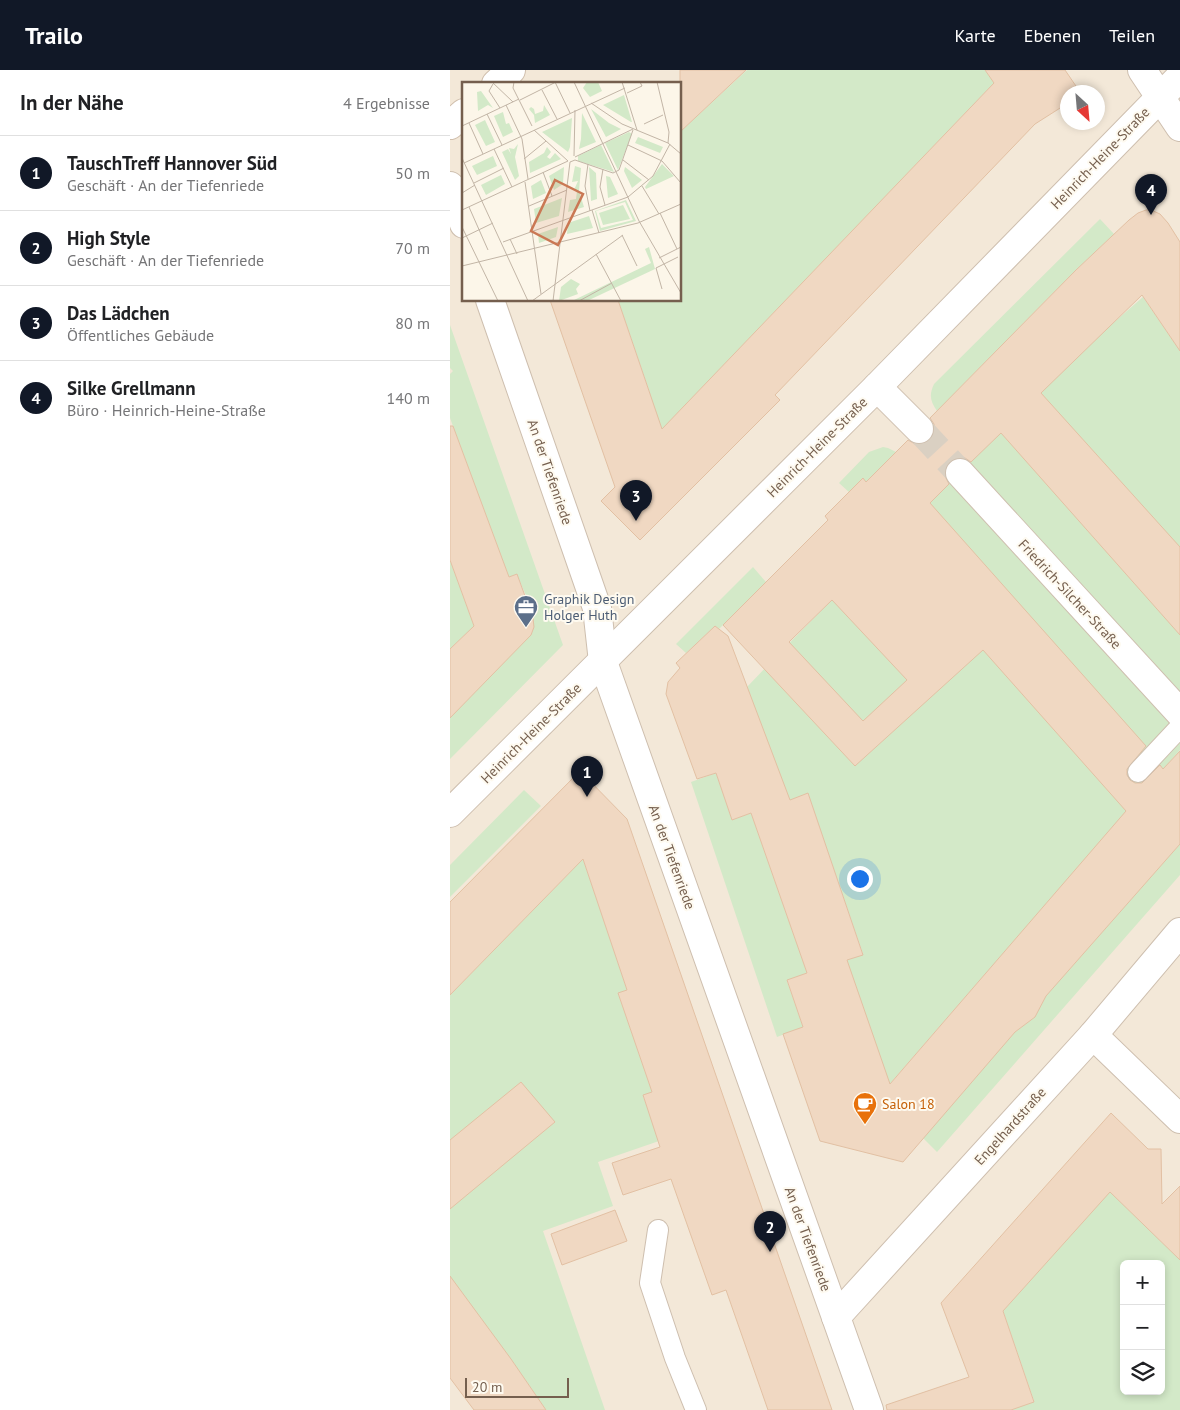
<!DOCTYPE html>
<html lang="de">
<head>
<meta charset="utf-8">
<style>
  body { margin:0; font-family:"PT Sans",sans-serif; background:#f6f6f6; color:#202124 }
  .controls { position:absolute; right:15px; bottom:15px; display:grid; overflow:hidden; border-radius:8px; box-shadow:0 2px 8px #0003 }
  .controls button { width:45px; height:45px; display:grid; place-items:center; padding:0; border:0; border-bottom:1px solid #e0e0e0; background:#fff; color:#202124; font:25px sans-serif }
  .compass { position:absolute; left:610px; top:15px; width:45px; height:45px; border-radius:50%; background:#fff; box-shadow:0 2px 8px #0003; rotate:154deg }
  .scale { position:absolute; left:15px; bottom:12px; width:104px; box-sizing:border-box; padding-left:5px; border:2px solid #755f4e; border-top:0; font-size:14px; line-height:18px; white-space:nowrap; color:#755f4e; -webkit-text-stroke:4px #fefaf0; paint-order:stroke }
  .you { position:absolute; left:409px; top:808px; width:18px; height:18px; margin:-12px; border:4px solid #fff; border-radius:50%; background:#1a73e8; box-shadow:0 0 0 8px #1a73e833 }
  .badge { display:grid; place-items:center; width:32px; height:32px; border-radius:50%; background:#111827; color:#fff; font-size:16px; font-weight:700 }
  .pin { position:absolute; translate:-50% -41px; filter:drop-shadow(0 1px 2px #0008) }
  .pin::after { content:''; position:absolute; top:26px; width:18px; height:15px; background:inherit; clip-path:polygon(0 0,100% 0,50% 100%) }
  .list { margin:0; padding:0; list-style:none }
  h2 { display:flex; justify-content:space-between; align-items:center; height:65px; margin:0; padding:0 20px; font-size:21px }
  h2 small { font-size:16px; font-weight:400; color:#757577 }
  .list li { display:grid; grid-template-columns:32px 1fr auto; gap:15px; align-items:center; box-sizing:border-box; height:75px; padding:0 20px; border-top:1px solid #e0e0e0 }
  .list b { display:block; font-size:19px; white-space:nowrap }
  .list p { margin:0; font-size:16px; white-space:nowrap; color:#757577 }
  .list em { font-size:16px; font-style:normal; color:#757577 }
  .icon { flex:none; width:28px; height:28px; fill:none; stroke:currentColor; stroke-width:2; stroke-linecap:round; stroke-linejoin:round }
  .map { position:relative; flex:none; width:730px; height:1340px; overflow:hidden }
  header { display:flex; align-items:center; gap:30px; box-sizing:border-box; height:70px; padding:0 25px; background:#111827; color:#fff }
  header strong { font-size:24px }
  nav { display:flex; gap:28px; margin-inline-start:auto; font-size:18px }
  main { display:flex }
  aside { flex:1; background:#fff }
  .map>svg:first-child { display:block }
  .residential { fill:#f3e8d8; fill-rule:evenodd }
  .green { fill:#d3e9c8; fill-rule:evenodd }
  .building { fill:#f0d8c2; stroke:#e2c0a3; fill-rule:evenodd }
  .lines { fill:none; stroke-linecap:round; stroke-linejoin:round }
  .street-tunnel { stroke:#dad0c2; stroke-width:28; stroke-dasharray:28 14; stroke-linecap:butt }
  .lane-casing { stroke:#cebfaf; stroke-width:22 }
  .street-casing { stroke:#cebfaf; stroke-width:30 }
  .secondary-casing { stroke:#d0bfad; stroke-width:30 }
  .lane { stroke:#fff; stroke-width:20 }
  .street { stroke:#fff; stroke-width:28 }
  .secondary { stroke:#fff; stroke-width:28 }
  .labels { text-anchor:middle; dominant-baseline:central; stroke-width:4; stroke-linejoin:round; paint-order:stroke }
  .street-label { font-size:14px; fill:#755f4e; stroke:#fefaf0 }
  .service-label { font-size:14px; fill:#4e5e75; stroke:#fefaf0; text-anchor:start }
  .food-label { font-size:14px; fill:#c56008; stroke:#fefaf0; text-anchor:start }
  .inset-road { fill:none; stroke:#c2b5a6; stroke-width:1 }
  .view { fill:#ca7854; fill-opacity:0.15; stroke:#ca7854; stroke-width:2.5 }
  .inset-edge { fill:none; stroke:#755f4e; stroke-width:2.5 }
</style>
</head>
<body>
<header>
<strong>Trailo</strong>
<nav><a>Karte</a><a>Ebenen</a><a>Teilen</a></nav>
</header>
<main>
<aside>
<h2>In der Nähe<small>4 Ergebnisse</small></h2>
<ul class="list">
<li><span class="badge">1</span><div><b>TauschTreff Hannover Süd</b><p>Geschäft · An der Tiefenriede</p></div><em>50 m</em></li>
<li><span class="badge">2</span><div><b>High Style</b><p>Geschäft · An der Tiefenriede</p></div><em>70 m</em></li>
<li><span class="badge">3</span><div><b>Das Lädchen</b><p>Öffentliches Gebäude</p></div><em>80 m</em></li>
<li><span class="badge">4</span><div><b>Silke Grellmann</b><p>Büro · Heinrich-Heine-Straße</p></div><em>140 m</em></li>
</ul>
</aside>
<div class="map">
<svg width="730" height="1340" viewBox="0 0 730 1340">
  <rect width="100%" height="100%" fill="#fcf6e9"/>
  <path class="residential" d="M 0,0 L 730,0 L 730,1340 L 0,1340 ZM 14,14 L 230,14 L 230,230 L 14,230 ZM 618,22 L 648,22 L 648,52 L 618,52 ZM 674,1194 L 711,1194 L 711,1321 L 674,1321 Z"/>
  <g class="green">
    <path d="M 297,0 L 535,0 L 544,13 L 219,352 L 201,380 L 200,323 L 168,230 L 230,230 L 230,62 Z"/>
    <path d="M 650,149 L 664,164 L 626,200 L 487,341 C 480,331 479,325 484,314 Z"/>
    <path d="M 693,227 L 730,281 L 730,680 L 431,1024 L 397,890 L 413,884 L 358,724 L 340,730 L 282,633 C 349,561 419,494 488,425 C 555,358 621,288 693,227 Z"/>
    <path d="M 0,255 L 113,575 L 0,689 L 0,647 L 81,564 C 89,545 73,522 67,504 L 59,507 L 0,348 L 0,304 L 3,301 L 0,298 Z"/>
    <path d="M 433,377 L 438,378 L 446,382 L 416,412 L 413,409 L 399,422 L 389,413 L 419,382 Z"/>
    <path d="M 0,490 L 24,556 L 0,579 Z"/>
    <path d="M 303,497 L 316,512 L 269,559 L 265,556 L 236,583 L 226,574 Z"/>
    <path d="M 266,703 L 282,750 L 301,743 L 357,903 L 337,911 L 353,957 L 327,967 L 241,712 Z"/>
    <path d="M 74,720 L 91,736 L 0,827 L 0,795 Z"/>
    <path d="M 730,774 L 730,805 L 487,1082 L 473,1068 L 565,962 L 585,947 L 597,924 Z"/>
    <path d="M 133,789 L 177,920 L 168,923 L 202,1022 L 193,1026 L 209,1071 L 148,1092 L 163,1136 L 93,1161 L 155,1340 L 96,1340 L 61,1289 L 0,1208 L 0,925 Z"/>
    <path d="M 660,1121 L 730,1190 L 730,1340 L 561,1340 L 584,1331 L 553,1241 ZM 674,1194 L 711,1194 L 711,1321 L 674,1321 Z"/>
  </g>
  <g class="building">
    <path d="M 230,0 L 296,0 L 230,62 Z"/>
    <path d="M 535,0 L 615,0 L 630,22 L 618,22 L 618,33 L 585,54 L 325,325 L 330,330 L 190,470 L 151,431 L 165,417 L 100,230 L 168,230 L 212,359 L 544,13 Z"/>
    <path d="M 696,140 L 701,140 L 710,144 L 718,153 L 730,172 L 730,281 L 692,225 L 591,323 L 730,477 L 730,565 L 551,363 L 521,392 L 515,388 L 507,388 L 499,392 L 495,398 L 495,406 L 499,414 L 480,433 L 696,676 L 677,699 L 677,705 L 680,710 L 685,713 L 692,713 L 710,695 L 713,699 L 730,681 L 730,774 L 596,926 L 585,947 L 565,962 L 453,1092 L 370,1071 L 333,964 L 353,957 L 337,910 L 357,903 L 301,743 L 282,750 L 266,703 L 247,709 L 216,624 L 218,612 L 230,598 L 226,593 L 265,556 L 278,566 L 340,730 L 358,723 L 413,885 L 397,890 L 440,1014 L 676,741 L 533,580 L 405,696 L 273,555 L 378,450 L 375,446 L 413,408 L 416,412 L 458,370 L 465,374 L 473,374 L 480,370 L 484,363 L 484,354 L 480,348 L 626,200 L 679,150 L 688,143 ZM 382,530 L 457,610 L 413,651 L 339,572 Z"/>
    <path d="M 0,356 L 3,356 L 59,507 L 67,504 L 83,548 L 84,557 L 81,565 L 0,648 L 0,579 L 24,556 L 0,490 Z"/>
    <path d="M 130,701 L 177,749 L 382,1340 L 318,1340 L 276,1220 L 262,1225 L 221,1109 L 173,1125 L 162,1093 L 210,1077 L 193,1025 L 202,1022 L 168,923 L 177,920 L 133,789 L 0,925 L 0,832 Z"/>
    <path d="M 71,1012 L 105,1052 L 0,1139 L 0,1070 Z"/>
    <path d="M 661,1043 L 698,1079 L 711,1079 L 712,1134 L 730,1116 L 730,1190 L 660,1122 L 553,1241 L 584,1332 L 561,1340 L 437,1340 L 436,1335 L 519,1307 L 491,1233 Z"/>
    <path d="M 165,1140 L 177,1171 L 112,1195 L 101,1164 Z"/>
    <path d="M 0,1206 L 61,1289 L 96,1340 L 24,1340 L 0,1308 Z"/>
  </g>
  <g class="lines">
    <path class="street-tunnel" d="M 469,359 L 510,403"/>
    <g class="lane-casing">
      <g id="lane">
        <path d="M 688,702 L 730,657"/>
        <path d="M 208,1160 L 200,1213 L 225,1288 L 246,1340"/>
      </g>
    </g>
    <g class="street-casing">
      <g id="street">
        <path d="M 692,0 L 730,57"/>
        <path d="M 0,116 L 14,154"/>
        <path d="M 40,230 L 147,538 L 153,592 L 419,1340"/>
        <path d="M 427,317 L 469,359"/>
        <path d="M 510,403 L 730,643"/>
        <path d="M 0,743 L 427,317 L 730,7"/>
        <path d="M 643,965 L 730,1049"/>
        <path d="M 386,1247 L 643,965 L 730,862"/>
      </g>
    </g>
    <g class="secondary-casing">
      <g id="secondary">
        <path d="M 46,14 L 61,0"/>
        <path d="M 0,55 L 14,43"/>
      </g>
    </g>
    <use href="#lane" class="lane"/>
    <use href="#street" class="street"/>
    <use href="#secondary" class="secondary"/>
  </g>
  <defs>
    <g id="office-pin" transform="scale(1.25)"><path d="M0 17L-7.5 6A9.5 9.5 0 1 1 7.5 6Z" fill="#5c6f8a" stroke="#fefaf0"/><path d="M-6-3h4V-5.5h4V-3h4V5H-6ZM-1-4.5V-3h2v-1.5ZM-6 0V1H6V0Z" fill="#fff"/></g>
    <g id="cafe-pin" transform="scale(1.25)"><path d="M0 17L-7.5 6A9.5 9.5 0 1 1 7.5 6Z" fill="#e8710a" stroke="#fefaf0"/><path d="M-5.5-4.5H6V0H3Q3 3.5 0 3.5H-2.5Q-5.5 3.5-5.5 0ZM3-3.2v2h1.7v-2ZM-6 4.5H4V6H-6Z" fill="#fff"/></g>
  </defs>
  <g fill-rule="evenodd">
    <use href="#office-pin" x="76" y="537"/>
    <use href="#cafe-pin" x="415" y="1034"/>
  </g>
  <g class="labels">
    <g class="street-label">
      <text transform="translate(650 88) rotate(-46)">Heinrich-Heine-Straße</text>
      <text transform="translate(367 377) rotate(-45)">Heinrich-Heine-Straße</text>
      <text transform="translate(100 402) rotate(71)">An der Tiefenriede</text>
      <text transform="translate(620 524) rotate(47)">Friedrich-Silcher-Straße</text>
      <text transform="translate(81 663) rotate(-45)">Heinrich-Heine-Straße</text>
      <text transform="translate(222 787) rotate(70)">An der Tiefenriede</text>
      <text transform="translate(560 1056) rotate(-48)">Engelhardstraße</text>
      <text transform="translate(358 1169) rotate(70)">An der Tiefenriede</text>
    </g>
    <g class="service-label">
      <text x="94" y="529">Graphik Design<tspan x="94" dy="16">Holger Huth</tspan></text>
    </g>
    <g class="food-label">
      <text x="432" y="1034">Salon 18</text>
    </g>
  </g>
  <g transform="translate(12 12)">
    <rect width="219" height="219" fill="#fcf6e9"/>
    <path d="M 125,0 L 136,0 L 140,9 L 128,15 L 121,6 ZM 19,9 L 31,26 L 35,24 L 31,26 L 26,23 L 16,29 L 15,10 ZM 162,13 L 170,40 L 169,40 L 141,23 ZM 82,23 L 88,33 L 73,41 L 72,33 L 67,27 L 69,25 L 72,27 L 73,32 L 81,29 ZM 129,27 L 147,41 L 159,47 L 144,55 ZM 41,30 L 44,42 L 47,41 L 51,50 L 41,55 L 32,34 ZM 120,31 L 134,60 L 117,67 L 119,57 ZM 110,36 L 108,65 L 106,70 L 80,50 ZM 23,38 L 33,60 L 24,64 L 13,43 ZM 167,50 L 170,52 L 156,88 L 143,61 ZM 176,55 L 201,65 L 198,71 L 173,61 ZM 56,62 L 53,75 L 57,94 L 53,98 L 40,70 L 46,67 L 49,72 L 47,66 L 52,67 ZM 139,63 L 152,90 L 116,79 L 116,74 ZM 85,65 L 89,70 L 85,75 L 88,77 L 93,71 L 99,77 L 68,91 L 67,80 L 82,71 ZM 31,74 L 35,84 L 15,93 L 10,84 ZM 200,82 L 212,94 L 184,107 L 183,105 ZM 113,84 L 119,86 L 117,109 L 122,125 L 106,130 L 108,118 L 114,117 L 115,109 L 112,108 L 116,99 L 110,100 ZM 102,85 L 101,102 L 92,108 L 87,94 ZM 127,85 L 134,91 L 135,117 L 129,119 ZM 163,85 L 180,98 L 170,106 L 162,89 ZM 39,93 L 43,102 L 24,113 L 19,103 ZM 144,94 L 148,95 L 156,112 L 146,116 ZM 79,98 L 84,111 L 71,117 L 69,104 ZM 100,116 L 97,134 L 74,141 L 72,127 ZM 164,118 L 174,139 L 138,149 L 133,129 ZM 163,120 L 171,138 L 139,146 L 134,129 ZM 161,123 L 168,137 L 141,143 L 137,131 ZM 127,134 L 131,146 L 105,152 L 106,141 ZM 96,145 L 94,155 L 77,161 L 76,152 ZM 187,165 L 193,187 L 125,219 L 110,219 L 189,181 L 183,167 ZM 109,197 L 118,202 L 114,207 L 116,212 L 97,219 L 99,205 Z" fill="#d3e9c8" fill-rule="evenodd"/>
    <path class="inset-road" d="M 30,0 L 51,20M 52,0 L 51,6 L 70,44M 93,0 L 108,31M 112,0 L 177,139 L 219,211M 160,0 L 175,48M 195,0 L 207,50 L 206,61M 31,2 L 27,9 L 38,26M 80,8 L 95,37M 165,11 L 180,4 L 178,0M 58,18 L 94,0M 129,21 L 160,42 L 206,61 L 219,72M 44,23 L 60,57 L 66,97M 25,32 L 40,63M 7,41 L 21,72M 182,42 L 201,33M 0,44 L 57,17M 72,48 L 106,79M 166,63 L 200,79 L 219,101M 32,67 L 50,105M 112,74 L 113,28M 113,75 L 171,47M 0,76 L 66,219M 62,77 L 84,59M 161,78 L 187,98M 108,80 L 113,78 L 151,91 L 157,88 L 171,48M 2,81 L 163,6M 126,82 L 123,104 L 128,129M 141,87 L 138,105 L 143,123M 81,90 L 90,114M 63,100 L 79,212M 12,101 L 42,86M 180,104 L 197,132M 0,111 L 13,103M 67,124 L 105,108M 7,125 L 26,168M 0,128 L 106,79M 130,128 L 137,151M 198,131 L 215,167M 0,145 L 36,219M 160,153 L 175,184M 0,156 L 31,141M 48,157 L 55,172M 41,160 L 166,115 L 191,94 L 208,62M 134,172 L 159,219M 197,176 L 219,165M 0,184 L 176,141 L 219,122M 200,207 L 194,186 L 216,175M 70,219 L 161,153M 91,219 L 108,80M 117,219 L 150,201"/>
    <path class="view" d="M 93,98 L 121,112 L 96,163 L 69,149 Z"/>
    <rect width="219" height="219" class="inset-edge"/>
  </g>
</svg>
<div class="controls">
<button>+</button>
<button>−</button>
<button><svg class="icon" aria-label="layers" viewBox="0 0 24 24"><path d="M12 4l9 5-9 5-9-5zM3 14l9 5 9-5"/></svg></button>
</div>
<svg class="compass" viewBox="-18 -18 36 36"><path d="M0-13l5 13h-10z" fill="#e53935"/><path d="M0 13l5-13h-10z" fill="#757577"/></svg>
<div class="scale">20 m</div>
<div class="you"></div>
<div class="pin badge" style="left:137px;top:727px">1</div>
<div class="pin badge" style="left:320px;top:1182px">2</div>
<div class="pin badge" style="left:186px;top:451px">3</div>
<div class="pin badge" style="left:701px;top:145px">4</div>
</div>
</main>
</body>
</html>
